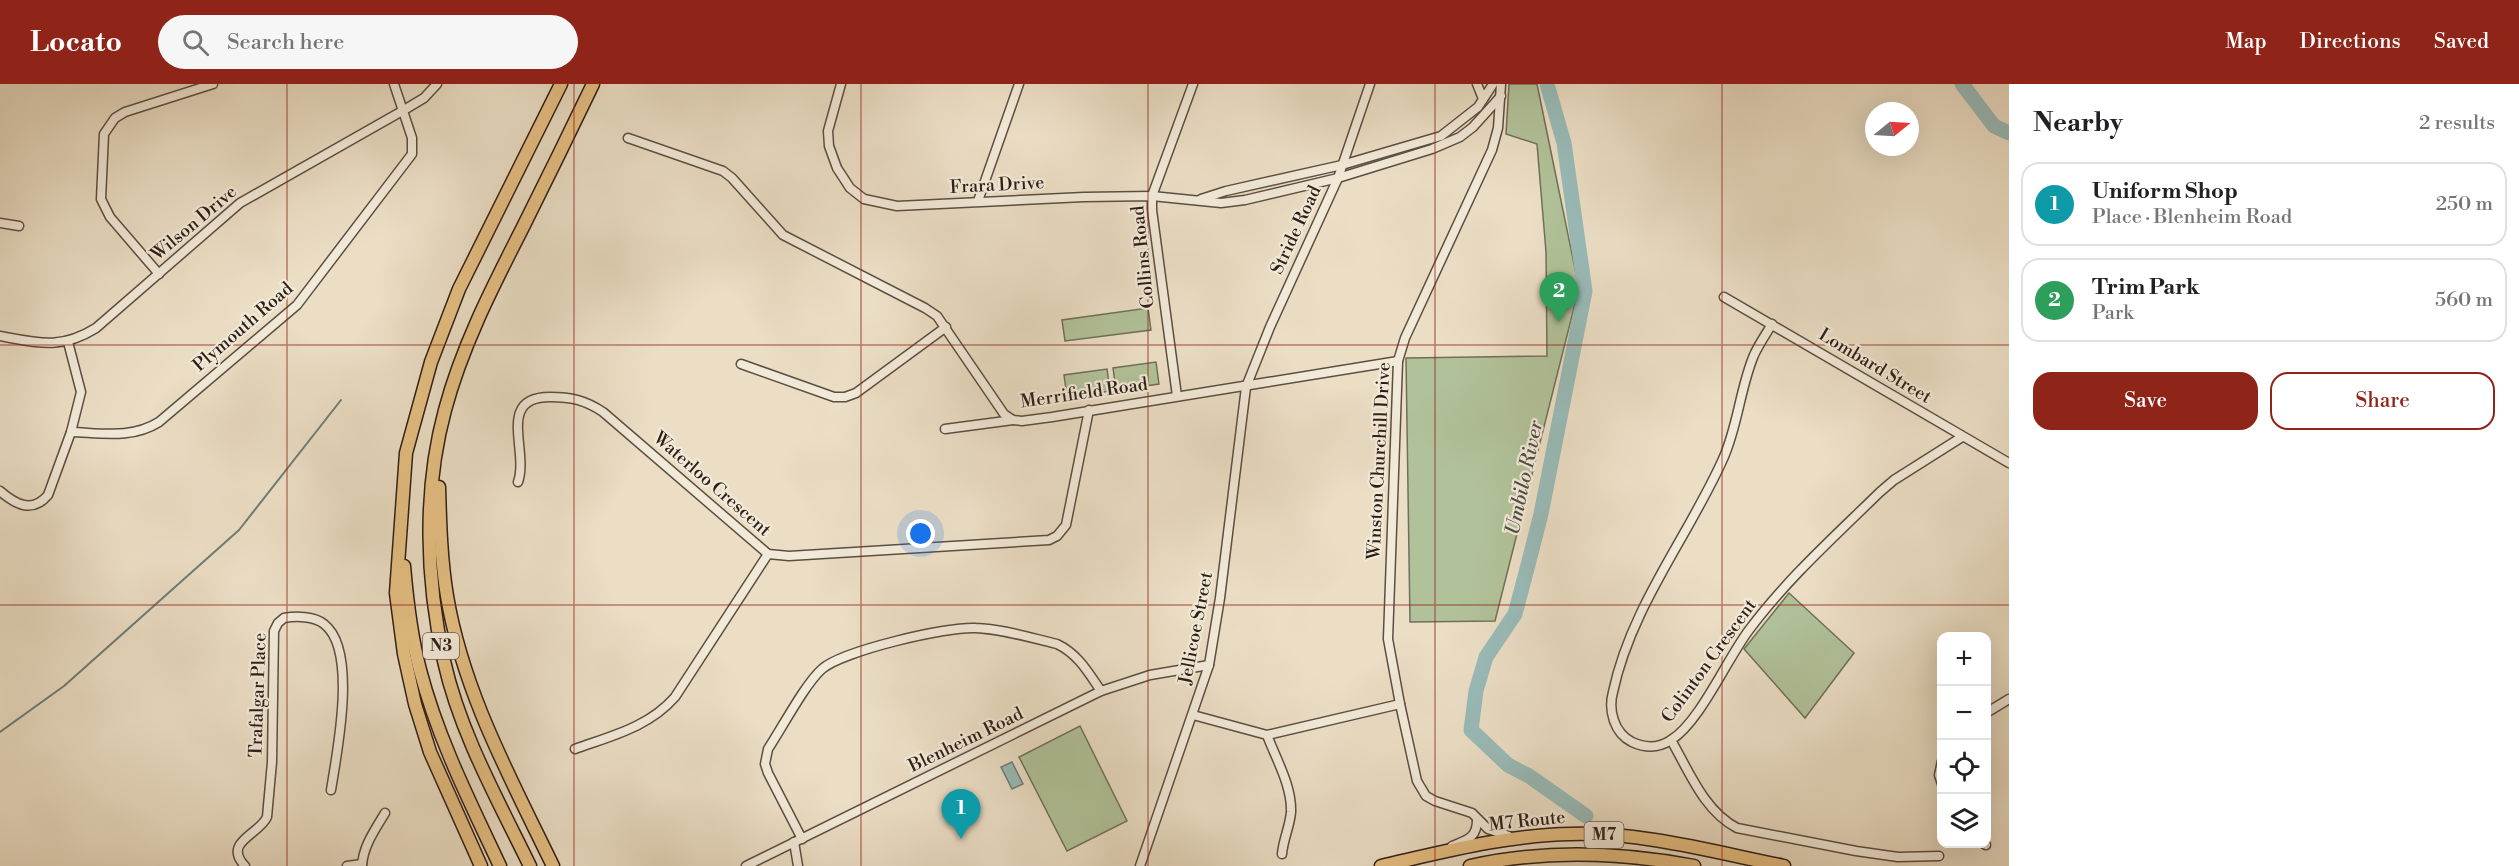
<!DOCTYPE html>
<html lang="en">
<head>
<meta charset="utf-8">
<style>
  body { margin:0; font-family:"Libre Bodoni",serif; background:#f6f6f6; color:#202124 }
  .controls { position:absolute; right:18px; bottom:18px; display:grid; overflow:hidden; border-radius:12px; box-shadow:0 6px 24px #0002 }
  .controls button { width:54px; height:54px; display:grid; place-items:center; padding:0; border:0; border-bottom:2px solid #e0e0e0; background:#fff; color:#202124; font:30px sans-serif }
  .compass { position:absolute; left:1865px; top:18px; width:54px; height:54px; border-radius:50%; background:#fff; box-shadow:0 6px 24px #0002; rotate:72deg }
  .you { position:absolute; left:921px; top:450px; width:21px; height:21px; margin:-15px; border:4px solid #fff; border-radius:50%; background:#1a73e8; box-shadow:0 0 0 9px #1a73e833 }
  .badge { display:grid; place-items:center; width:39px; height:39px; border-radius:50%; background:#8f2418; color:#fff; font-size:20px; font-weight:700 }
  .pin { position:absolute; translate:-50% -50px; filter:drop-shadow(0 2px 3px #0008) }
  .pin::after { content:''; position:absolute; top:32px; width:21px; height:18px; background:inherit; clip-path:polygon(0 0,100% 0,50% 100%) }
  .list { margin:0; padding:0; list-style:none }
  h2 { display:flex; justify-content:space-between; align-items:center; height:78px; margin:0; padding:0 24px; font-size:26px }
  h2 small { font-size:20px; font-weight:400; color:#757577 }
  .list li { display:grid; grid-template-columns:39px 1fr auto; gap:18px; align-items:center; box-sizing:border-box; height:84px; margin:0 12px 12px; padding:0 12px; border:2px solid #e0e0e0; border-radius:18px }
  .list b { display:block; font-size:22px; white-space:nowrap }
  .list p { margin:0; font-size:20px; white-space:nowrap; color:#757577 }
  .list em { font-size:20px; font-style:normal; color:#757577 }
  .actions { display:flex; gap:12px; padding:18px 24px }
  .actions a { flex:1; padding:14px 0; border:2px solid #8f2418; border-radius:18px; text-align:center; font-size:21px; color:#8f2418 }
  .actions .main { background:#8f2418; color:#fff }
  .icon { flex:none; width:33px; height:33px; fill:none; stroke:currentColor; stroke-width:2; stroke-linecap:round; stroke-linejoin:round }
  .map { position:relative; flex:none; width:2009px; height:782px; overflow:hidden }
  header { display:flex; align-items:center; gap:36px; box-sizing:border-box; height:84px; padding:0 30px; background:#8f2418; color:#fff }
  header strong { font-size:28px }
  nav { display:flex; gap:33px; margin-inline-start:auto; font-size:21px }
  .search { width:420px; height:54px; background:#f6f6f6; display:flex; align-items:center; gap:15px; box-sizing:border-box; padding:0 21px; border-radius:33px; color:#757577; font-size:22px }
  main { display:flex }
  aside { flex:1; background:#fff }
  .map>svg:first-child { display:block }
  .green { fill:#b1c29a; stroke:#707058; stroke-width:1.5 }
  .water { fill:#99bbb8; stroke:#6e7c78; stroke-width:1.5 }
  .lines { fill:none; stroke-linecap:round; stroke-linejoin:round }
  .stream { stroke:#6e7c78; stroke-width:2 }
  .river { stroke:#99bbb8; stroke-width:15 }
  .minor-casing { stroke:#5d4e42; stroke-width:11 }
  .highway-casing { stroke:#2e1e17; stroke-width:15 }
  .minor { stroke:#f2ead9; stroke-width:8 }
  .highway { stroke:#e6bf82; stroke-width:12 }
  .grid { fill:none; stroke:#8f2418; stroke-width:1.5; stroke-opacity:0.55 }
  .labels { text-anchor:middle; dominant-baseline:central; stroke-width:4.5; stroke-linejoin:round; paint-order:stroke }
  .shield { fill:#f2ead9; stroke:#695b51; stroke-width:1.5 }
  .shield-label { font-size:16px; font-weight:bold; fill:#2e1e17 }
  .street-label { font-size:18px; fill:#2e1e17; stroke:#f2ead9 }
  .water-label { font-size:20px; font-style:italic; fill:#4e4d47; stroke:#f2ead9 }
</style>
</head>
<body>
<header>
<strong>Locato</strong>
<div class="search"><svg class="icon" aria-label="search" viewBox="0 0 24 24"><circle cx="10" cy="10" r="6"/><path d="M15 15l6 6"/></svg>Search here</div>
<nav><a>Map</a><a>Directions</a><a>Saved</a></nav>
</header>
<main>
<div class="map">
<svg width="2009" height="782" viewBox="0 0 2009 782">
  <rect width="100%" height="100%" fill="#ebdec5"/>
  <filter id="stains"><feTurbulence type="fractalNoise" baseFrequency=".00333" numOctaves="4"/><feColorMatrix values="0 0 0 0 .2 0 0 0 0 .09 0 0 0 0 .02 0 0 0 .5 -.17"/></filter>
  <radialGradient id="worn" r=".72"><stop offset=".6" stop-color="#630" stop-opacity="0"/><stop offset="1" stop-color="#630" stop-opacity=".3"/></radialGradient>
  <g class="green">
    <path d="M 1509,0 L 1537,0 L 1579,204 L 1495,537 L 1410,538 L 1406,274 L 1547,272 L 1546,168 L 1537,60 L 1506,50 Z"/>
    <path d="M 1148,224 L 1151,246 L 1065,257 L 1062,236 Z"/>
    <path d="M 1156,278 L 1159,300 L 1116,306 L 1113,284 Z"/>
    <path d="M 1107,285 L 1110,307 L 1067,313 L 1064,291 Z"/>
    <path d="M 1789,509 L 1854,569 L 1805,634 L 1744,565 Z"/>
    <path d="M 1080,642 L 1127,737 L 1067,767 L 1019,673 Z"/>
  </g>
  <path class="water" d="M 1012,678 L 1023,700 L 1012,705 L 1001,683 Z"/>
  <g class="lines">
    <path class="stream" d="M 0,648 L 64,602 L 239,446 L 341,316"/>
    <g class="river">
      <path d="M 1547,0 L 1564,59 L 1585,207 L 1541,430 L 1528,481 L 1515,530 L 1486,573 L 1476,607 L 1471,646 L 1508,681 L 1529,692 L 1586,732"/>
      <path d="M 1962,0 L 1994,42 L 2009,49"/>
    </g>
    <g class="minor-casing">
      <g id="minor">
        <path d="M 841,0 L 828,47 L 829,62 L 837,84 L 850,104 L 864,115 L 897,122 L 1084,113 L 1152,112 L 1221,119 L 1245,116 L 1338,94 L 1432,65 L 1460,53 L 1473,43 L 1501,12"/>
        <path d="M 1477,0 L 1483,15"/>
        <path d="M 1501,0 L 1498,44 L 1492,66 L 1405,254 L 1398,277 L 1388,555 L 1400,620 L 1417,697 L 1426,712 L 1435,717 L 1472,729 L 1488,745 L 1509,752"/>
        <path d="M 628,54 L 723,87 L 732,94 L 783,151 L 925,224 L 937,232 L 1004,330 L 1013,336 L 1022,337 L 1052,333 L 1398,277"/>
        <path d="M 1201,115 L 1226,107 L 1342,81 L 1441,52 L 1478,23 L 1493,0"/>
        <path d="M 978,117 L 1019,0"/>
        <path d="M 0,139 L 19,142"/>
        <path d="M 159,190 L 110,133 L 101,115 L 104,50 L 115,34 L 125,28 L 213,0"/>
        <path d="M 1724,213 L 2009,379"/>
        <path d="M 1772,240 C 1766,250 1759,260 1754,271 C 1740,304 1738,342 1723,375 C 1688,453 1631,523 1613,608 C 1608,626 1614,649 1632,658 C 1645,664 1659,664 1671,656 C 1700,638 1727,575 1749,546 C 1786,496 1835,452 1880,408 L 1894,396 L 1962,353"/>
        <path d="M 0,252 C 38,259 61,266 96,244 L 240,119 L 404,26 L 424,14 L 437,0"/>
        <path d="M 741,280 L 834,313 L 845,313 L 856,309 L 946,243"/>
        <path d="M 1177,312 L 1152,126 L 1152,112 L 1193,0"/>
        <path d="M 945,345 L 1013,336"/>
        <path d="M 71,348 C 102,349 132,355 159,338 L 297,221 L 412,70 L 412,54 L 394,0"/>
        <path d="M 518,398 C 529,366 496,313 550,313 C 571,313 585,316 603,328 L 768,470 L 789,472 L 1049,456 L 1057,452 L 1066,441 L 1089,326"/>
        <path d="M 0,407 C 15,420 32,430 48,411 L 71,348 L 81,308 L 68,258"/>
        <path d="M 1986,629 L 2009,615"/>
        <path d="M 1193,631 L 1267,651 L 1400,620"/>
        <path d="M 1267,651 C 1276,675 1292,702 1291,728 C 1290,742 1283,756 1282,770"/>
        <path d="M 1671,656 C 1689,687 1704,727 1737,744 L 1856,767 L 1898,773 L 1939,772"/>
        <path d="M 575,665 C 611,652 649,643 675,613 L 768,470"/>
        <path d="M 1942,677 L 1939,691 L 1942,700"/>
        <path d="M 802,755 L 768,689 L 765,680 L 768,665 C 782,644 805,600 822,585 C 842,567 948,542 976,544 C 1003,545 1031,554 1057,560 C 1078,570 1088,588 1101,607"/>
        <path d="M 794,758 L 798,782"/>
        <path d="M 1984,760 L 1986,761"/>
        <path d="M 1452,762 C 1467,756 1477,754 1477,736"/>
        <path d="M 245,782 C 222,758 260,750 267,733 L 272,678 L 274,547 L 278,539 L 284,534 C 296,532 314,532 324,540 C 358,566 337,668 331,706"/>
        <path d="M 347,782 L 362,780"/>
        <path d="M 362,782 C 363,762 375,746 385,729"/>
        <path d="M 746,782 L 1101,607 L 1150,591 L 1209,581"/>
        <path d="M 1140,782 L 1209,581 L 1220,514 L 1246,303 L 1270,243 L 1338,94 L 1370,0"/>
      </g>
    </g>
    <g class="highway-casing">
      <g id="highway">
        <path d="M 439,403 C 440,439 441,476 447,512 C 463,608 511,695 553,782"/>
        <path d="M 404,482 C 407,517 411,552 420,586 C 438,655 470,718 500,782"/>
        <path d="M 481,782 L 430,668 L 415,620 L 404,570 L 396,509 L 406,369 L 431,278 L 459,205 L 561,0"/>
        <path d="M 530,782 C 498,716 460,649 444,577 C 426,496 423,407 445,326 C 462,262 493,202 523,143 C 547,95 570,48 593,0"/>
        <path d="M 1381,782 C 1443,768 1507,751 1571,750 C 1643,748 1714,768 1784,782"/>
        <path d="M 1470,782 C 1545,765 1619,768 1694,782"/>
      </g>
    </g>
    <use href="#minor" class="minor"/>
    <use href="#highway" class="highway"/>
  </g>
  <path class="grid" d="M 287,0 L 287,782M 574,0 L 574,782M 861,0 L 861,782M 1148,0 L 1148,782M 1435,0 L 1435,782M 1722,0 L 1722,782M 0,261 L 2009,261M 0,521 L 2009,521"/>
  <g class="labels">
    <g class="shield">
      <rect x="423" y="549" width="36" height="26" rx="4.5"/>
      <rect x="1584.5" y="738" width="39" height="26" rx="4.5"/>
    </g>
    <g class="shield-label">
      <text x="441" y="562">N3</text>
      <text x="1604" y="751">M7</text>
    </g>
    <g class="street-label">
      <text transform="translate(997 101) rotate(-3)">Frara Drive</text>
      <text transform="translate(194 139) rotate(-40)">Wilson Drive</text>
      <text transform="translate(1296 146) rotate(-65)">Stride Road</text>
      <text transform="translate(1143 173) rotate(-96)">Collins Road</text>
      <text transform="translate(243 243) rotate(-41)">Plymouth Road</text>
      <text transform="translate(1875 282) rotate(31)">Lombard Street</text>
      <text transform="translate(1084 309) rotate(-8)">Merrifield Road</text>
      <text transform="translate(1379 377) rotate(-87)">Winston Churchill Drive</text>
      <text transform="translate(712 400) rotate(41)">Waterloo Crescent</text>
      <text transform="translate(1196 544) rotate(-79)">Jellicoe Street</text>
      <text transform="translate(1709 577) rotate(-54)">Colinton Crescent</text>
      <text transform="translate(258 611) rotate(-88)">Trafalgar Place</text>
      <text transform="translate(966 656) rotate(-26)">Blenheim Road</text>
      <text transform="translate(1527 737) rotate(-6)">M7 Route</text>
    </g>
    <g class="water-label">
      <text transform="translate(1525 394) rotate(-78)">Umbilo River</text>
    </g>
  </g>
  <rect width="100%" height="100%" filter="url(#stains)"/>
  <rect width="100%" height="100%" fill="url(#worn)"/>
</svg>
<div class="controls">
<button>+</button>
<button>−</button>
<button><svg class="icon" aria-label="locate" viewBox="0 0 24 24"><circle cx="12" cy="12" r="6"/><path d="M12 2v4M12 18v4M2 12h4M18 12h4"/></svg></button>
<button><svg class="icon" aria-label="layers" viewBox="0 0 24 24"><path d="M12 4l9 5-9 5-9-5zM3 14l9 5 9-5"/></svg></button>
</div>
<svg class="compass" viewBox="-18 -18 36 36"><path d="M0-13l5 13h-10z" fill="#e53935"/><path d="M0 13l5-13h-10z" fill="#757577"/></svg>
<div class="you"></div>
<div class="pin badge" style="left:961px;top:755px;background:#0f9aa8">1</div>
<div class="pin badge" style="left:1559px;top:238px;background:#2e9e5b">2</div>
</div>
<aside>
<h2>Nearby<small>2 results</small></h2>
<ul class="list">
<li><span class="badge" style="background:#0f9aa8">1</span><div><b>Uniform Shop</b><p>Place · Blenheim Road</p></div><em>250 m</em></li>
<li><span class="badge" style="background:#2e9e5b">2</span><div><b>Trim Park</b><p>Park</p></div><em>560 m</em></li>
</ul>
<div class="actions"><a class="main">Save</a><a>Share</a></div>
</aside>
</main>
</body>
</html>
